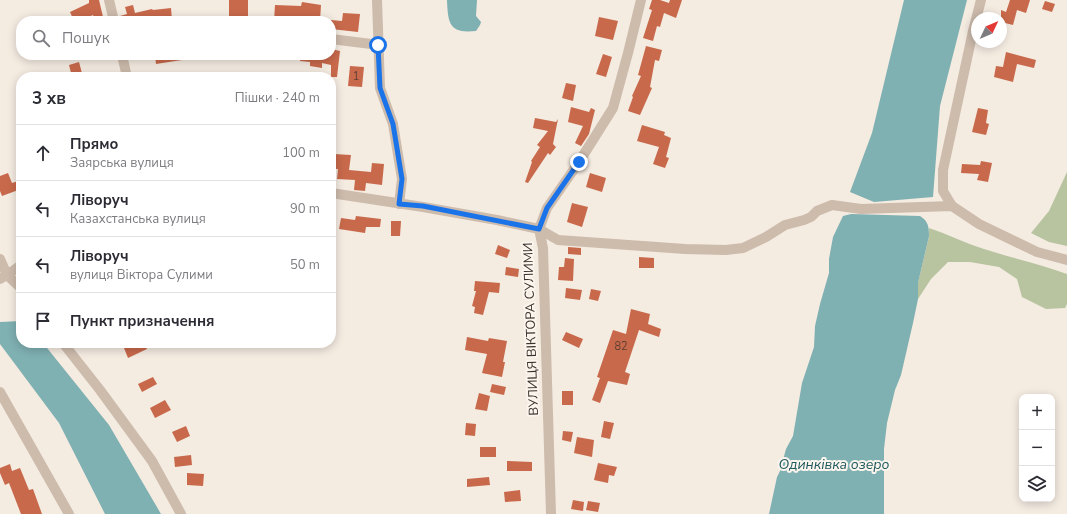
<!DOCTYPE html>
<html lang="uk">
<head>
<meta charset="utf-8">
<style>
  body { margin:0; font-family:"Nunito Sans",sans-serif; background:#f2f2f3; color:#2b2b33 }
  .controls { position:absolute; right:12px; bottom:12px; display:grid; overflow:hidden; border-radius:8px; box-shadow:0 2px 10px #0003 }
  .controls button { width:36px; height:36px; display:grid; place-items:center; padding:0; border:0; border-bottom:1px solid #e1e1e2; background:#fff; color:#2b2b33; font:20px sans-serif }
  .compass { position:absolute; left:971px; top:12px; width:36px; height:36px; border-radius:50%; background:#fff; box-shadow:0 2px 10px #0003; rotate:46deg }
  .stop { position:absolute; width:12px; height:12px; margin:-9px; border:3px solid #1a73e8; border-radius:50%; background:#fff }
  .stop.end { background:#1a73e8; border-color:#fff; box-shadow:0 1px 4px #0008 }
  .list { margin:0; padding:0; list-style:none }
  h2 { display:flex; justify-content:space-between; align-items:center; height:52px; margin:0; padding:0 16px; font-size:17px }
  h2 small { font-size:13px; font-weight:400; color:#7c7c81 }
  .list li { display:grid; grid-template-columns:26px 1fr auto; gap:12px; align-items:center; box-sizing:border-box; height:56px; padding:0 16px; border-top:1px solid #e1e1e2 }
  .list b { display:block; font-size:15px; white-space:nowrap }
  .list p { margin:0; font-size:13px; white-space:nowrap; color:#7c7c81 }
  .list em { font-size:13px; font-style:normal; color:#7c7c81 }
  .icon { flex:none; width:22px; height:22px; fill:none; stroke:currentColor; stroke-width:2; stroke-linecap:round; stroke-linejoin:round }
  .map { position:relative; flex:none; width:1067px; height:514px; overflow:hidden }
  .search { position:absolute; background:#fff; box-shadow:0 2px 10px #0003; left:16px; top:16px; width:320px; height:44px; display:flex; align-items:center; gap:10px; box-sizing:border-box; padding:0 14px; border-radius:16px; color:#7c7c81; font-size:15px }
  .panel { position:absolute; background:#fff; box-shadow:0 2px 10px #0003; left:16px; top:72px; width:320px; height:276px; border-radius:16px }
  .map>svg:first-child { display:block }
  .green { fill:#b8c4a0 }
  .water { fill:#7fb0b2 }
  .building { fill:#c8694b }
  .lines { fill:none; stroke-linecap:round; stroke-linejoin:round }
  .minor { stroke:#cdbbac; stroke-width:10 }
  .route { stroke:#1a73e8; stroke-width:5 }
  .labels { text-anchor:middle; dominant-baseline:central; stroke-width:4; stroke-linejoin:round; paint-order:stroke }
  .number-label { font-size:11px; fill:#5e3e33 }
  .street-label { font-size:13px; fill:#3b302b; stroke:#fbf5ee }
  .water-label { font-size:14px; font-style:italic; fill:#1f5a5e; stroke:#fbf5ee }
</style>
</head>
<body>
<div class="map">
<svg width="1067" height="514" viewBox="0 0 1067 514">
  <rect width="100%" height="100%" fill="#f4ebe1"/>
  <g class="green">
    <path d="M 1067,172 L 1067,246 L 1049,242 L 1031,233 L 1049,211 Z"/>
    <path d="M 929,228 C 948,234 964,243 984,249 C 1011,258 1040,264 1067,274 L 1067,304 L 1065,308 L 1046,309 L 1022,297 L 1017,279 L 999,267 L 970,262 L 948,262 L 931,279 L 918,299 L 918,283 L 929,236 Z"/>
  </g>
  <g class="water">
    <path d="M 447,0 L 477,0 L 476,16 L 481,22 L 480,25 L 476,31 C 449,34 448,23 447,0 Z"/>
    <path d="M 904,0 L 967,0 L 940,106 L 933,197 L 874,202 L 850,192 L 872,133 Z"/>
    <path d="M 851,214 L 920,216 C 928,221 929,226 929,236 L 918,283 L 918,299 L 913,323 L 901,375 L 895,390 L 887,423 L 884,449 L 884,514 L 769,514 L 777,477 L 780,471 L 786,449 L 793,436 L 802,383 L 814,347 L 815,326 L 820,304 L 829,273 L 829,259 L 833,237 L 843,216 Z"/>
    <path d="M 21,321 L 21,343 L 43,343 L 109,425 L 161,514 L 105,514 L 59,423 L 0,344 L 0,322 Z"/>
  </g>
  <g class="building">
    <path d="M 89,0 L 99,0 L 104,21 L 95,21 L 93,15 L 79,21 L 74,21 L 70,12 L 89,3 Z"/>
    <rect x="229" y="0" width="19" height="19"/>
    <path d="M 652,0 L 660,0 L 669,3 L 670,0 L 682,0 L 676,18 L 664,13 L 660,27 L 657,26 L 653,41 L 643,38 L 652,10 L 649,9 Z"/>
    <path d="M 1010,0 L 1030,0 L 1026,13 L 1017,10 L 1013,25 L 1001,22 L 1001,10 L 1006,12 Z"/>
    <path d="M 1045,1 L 1055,4 L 1052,12 L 1042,9 Z"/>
    <path d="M 302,2 L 321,5 L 320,21 L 274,21 L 275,5 L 301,6 Z"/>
    <path d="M 133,5 L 135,13 L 152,9 L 153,10 L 171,8 L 172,20 L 120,21 L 120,16 L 127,14 L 125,7 Z"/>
    <path d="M 343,13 L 360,14 L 358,32 L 331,29 L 331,20 L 342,21 Z"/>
    <path d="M 599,17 L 618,21 L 613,40 L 595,36 Z"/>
    <path d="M 646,46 L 662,50 L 659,61 L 655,60 L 650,87 L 652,88 L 640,115 L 628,111 L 633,97 L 632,96 L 641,76 L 638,75 Z"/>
    <path d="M 331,49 L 340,51 L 337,77 L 331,77 L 331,65 L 322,63 L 322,68 L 310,66 L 310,62 L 300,61 L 301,55 L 331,55 Z"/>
    <path d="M 1006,52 L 1036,60 L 1034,68 L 1017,64 L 1013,82 L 994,77 L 996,66 L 1003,67 Z"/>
    <path d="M 603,54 L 612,57 L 606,77 L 596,74 Z"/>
    <path d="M 155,55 L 182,55 L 182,60 L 156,64 Z"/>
    <path d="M 79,62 L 83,77 L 72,77 L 69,65 Z"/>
    <path d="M 350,66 L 364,67 L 362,87 L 348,86 Z"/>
    <path d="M 566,83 L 576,85 L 573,101 L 562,98 Z"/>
    <path d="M 571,107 L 589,112 L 591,108 L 595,110 L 589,134 L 581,146 L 575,143 L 583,126 L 568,122 Z"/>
    <path d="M 978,108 L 988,110 L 986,123 L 989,124 L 986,135 L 972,132 Z"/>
    <path d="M 535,118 L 556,122 L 558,119 L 553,144 L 556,147 L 550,155 L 548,153 L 528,183 L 525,182 L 532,162 L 531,161 L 540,147 L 537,145 L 548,131 L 533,128 Z"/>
    <path d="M 642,125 L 665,132 L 664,135 L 671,138 L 666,157 L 669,158 L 665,168 L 653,164 L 659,147 L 637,141 Z"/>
    <path d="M 334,154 L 351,155 L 349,170 L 371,172 L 372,163 L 384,164 L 382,185 L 366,183 L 365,191 L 354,190 L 355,180 L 337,179 L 338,169 L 332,169 Z"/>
    <path d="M 981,161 L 992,163 L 988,182 L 977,180 L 979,174 L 961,173 L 962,164 L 980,165 Z"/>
    <path d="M 8,173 L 12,183 L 21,180 L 21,189 L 2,196 L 0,191 L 0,176 Z"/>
    <path d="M 590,173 L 606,178 L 602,192 L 586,187 Z"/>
    <path d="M 572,203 L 588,207 L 582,227 L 567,222 Z"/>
    <path d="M 356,216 L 381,219 L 380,227 L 366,227 L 365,233 L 339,229 L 341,218 L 355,220 Z"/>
    <path d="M 391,221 L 401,221 L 400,236 L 391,236 Z"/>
    <path d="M 498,245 L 510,250 L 507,258 L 495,254 Z"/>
    <path d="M 568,247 L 581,248 L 581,255 L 568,254 Z"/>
    <path d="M 639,257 L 654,258 L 654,268 L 639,268 Z"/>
    <path d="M 565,258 L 574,259 L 573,281 L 558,280 L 559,267 L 564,267 Z"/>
    <path d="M 506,267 L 519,269 L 518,277 L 505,275 Z"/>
    <path d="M 475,281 L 500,283 L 499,293 L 489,292 L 483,315 L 474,313 L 475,307 L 472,306 L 476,291 L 474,291 Z"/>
    <path d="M 566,288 L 582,290 L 580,300 L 565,298 Z"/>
    <path d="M 591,289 L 601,291 L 598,301 L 589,299 Z"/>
    <path d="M 631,309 L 650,314 L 648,324 L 661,329 L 659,337 L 639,330 L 625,372 L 630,374 L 627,385 L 608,381 L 600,403 L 592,400 L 600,378 L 597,377 L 613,330 L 626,334 Z"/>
    <path d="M 566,332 L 583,339 L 579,348 L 562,340 Z"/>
    <path d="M 467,337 L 488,341 L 489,338 L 507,341 L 503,362 L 505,362 L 502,377 L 482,373 L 487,354 L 465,350 Z"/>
    <path d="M 136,343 L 144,343 L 147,349 L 128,358 L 124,348 Z"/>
    <path d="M 153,377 L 157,384 L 142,392 L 138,384 Z"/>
    <path d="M 492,384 L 506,387 L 504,395 L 490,392 Z"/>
    <rect x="562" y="391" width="11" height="14"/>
    <path d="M 479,393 L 490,396 L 487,411 L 475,409 Z"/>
    <path d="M 165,400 L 171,410 L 155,418 L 150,408 Z"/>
    <path d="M 604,421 L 614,423 L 610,439 L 601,437 Z"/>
    <path d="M 466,423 L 476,424 L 475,436 L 465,435 Z"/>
    <path d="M 186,426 L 190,436 L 177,442 L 172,432 Z"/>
    <path d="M 563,431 L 573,432 L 571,442 L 562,440 Z"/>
    <path d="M 577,437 L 594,440 L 592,457 L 574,453 Z"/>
    <rect x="480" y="447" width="16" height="10"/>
    <path d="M 191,455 L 192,465 L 175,467 L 174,457 Z"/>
    <path d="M 507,461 L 532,462 L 532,471 L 507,471 Z"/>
    <path d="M 598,463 L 617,467 L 614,476 L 609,475 L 608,483 L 594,480 Z"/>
    <path d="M 10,464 L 12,471 L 20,468 L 29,490 L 33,489 L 42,514 L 21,514 L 9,483 L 5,485 L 0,473 L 0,468 Z"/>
    <path d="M 187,473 L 204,474 L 203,486 L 187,485 Z"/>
    <path d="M 489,477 L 490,485 L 467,487 L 467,479 Z"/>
    <path d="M 520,490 L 521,501 L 505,502 L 504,492 Z"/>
    <path d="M 573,500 L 584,502 L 583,511 L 571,509 Z"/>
    <path d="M 588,501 L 600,503 L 598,512 L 586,510 Z"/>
  </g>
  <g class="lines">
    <g class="minor">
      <path d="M 109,0 L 114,21"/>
      <path d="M 377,0 L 380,88 L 393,124 L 402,179 L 399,204"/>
      <path d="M 331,39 L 379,45"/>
      <path d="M 122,55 L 127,77"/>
      <path d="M 331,193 L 423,207 L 497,220 L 539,229 L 558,240 L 685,249 L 726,250 L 743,248 L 766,237 L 785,225 L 804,220 L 811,217 L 817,211 L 832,205 L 861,209 L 952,206 L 979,224 L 1037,252 L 1067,260"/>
      <path d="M 952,206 L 943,191 L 943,170 L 973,31 L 981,0"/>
      <path d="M 0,259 L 7,275 L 0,279"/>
      <path d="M 21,265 L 7,275 L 21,288"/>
      <path d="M 63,343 L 100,390 L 152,461 L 181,514"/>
      <path d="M 0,392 L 69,514"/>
      <path d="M 551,514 L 543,248 L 539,229 L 547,208 L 579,162 L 613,108 L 628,53 L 641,0"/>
    </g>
  </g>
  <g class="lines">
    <path class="route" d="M 378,45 L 380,88 L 393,124 L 402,179 L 399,204 L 423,206 L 539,229 L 547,208 L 579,162"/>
  </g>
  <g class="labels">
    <g class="number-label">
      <text x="356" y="76">1</text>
      <text x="621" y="346">82</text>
    </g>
    <g class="street-label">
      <text transform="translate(531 329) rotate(-92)">ВУЛИЦЯ ВІКТОРА СУЛИМИ</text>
    </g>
    <g class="water-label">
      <text x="834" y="464">Одинківка озеро</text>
    </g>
  </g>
</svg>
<div class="controls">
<button>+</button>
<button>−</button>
<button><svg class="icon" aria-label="layers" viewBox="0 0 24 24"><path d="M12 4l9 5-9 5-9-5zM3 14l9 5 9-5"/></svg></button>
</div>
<svg class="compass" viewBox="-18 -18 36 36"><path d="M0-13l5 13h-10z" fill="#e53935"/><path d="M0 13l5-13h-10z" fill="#7c7c81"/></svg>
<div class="stop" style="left:378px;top:45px"></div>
<div class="stop end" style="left:579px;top:162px"></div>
<div class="search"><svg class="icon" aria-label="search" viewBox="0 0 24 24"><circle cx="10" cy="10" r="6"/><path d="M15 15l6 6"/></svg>Пошук</div>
<section class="panel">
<h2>3 хв<small>Пішки · 240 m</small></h2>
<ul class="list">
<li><svg class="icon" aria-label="ahead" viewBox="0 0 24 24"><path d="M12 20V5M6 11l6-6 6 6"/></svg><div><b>Прямо</b><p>Заярська вулиця</p></div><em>100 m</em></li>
<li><svg class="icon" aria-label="left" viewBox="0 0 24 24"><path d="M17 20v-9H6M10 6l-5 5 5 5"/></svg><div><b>Ліворуч</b><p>Казахстанська вулиця</p></div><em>90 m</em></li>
<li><svg class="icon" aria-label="left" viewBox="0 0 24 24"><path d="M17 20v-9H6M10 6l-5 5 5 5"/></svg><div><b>Ліворуч</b><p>вулиця Віктора Сулими</p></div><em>50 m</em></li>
<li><svg class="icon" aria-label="arrive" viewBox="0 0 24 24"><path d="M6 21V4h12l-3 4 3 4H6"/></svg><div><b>Пункт призначення</b></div></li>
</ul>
</section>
</div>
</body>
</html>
